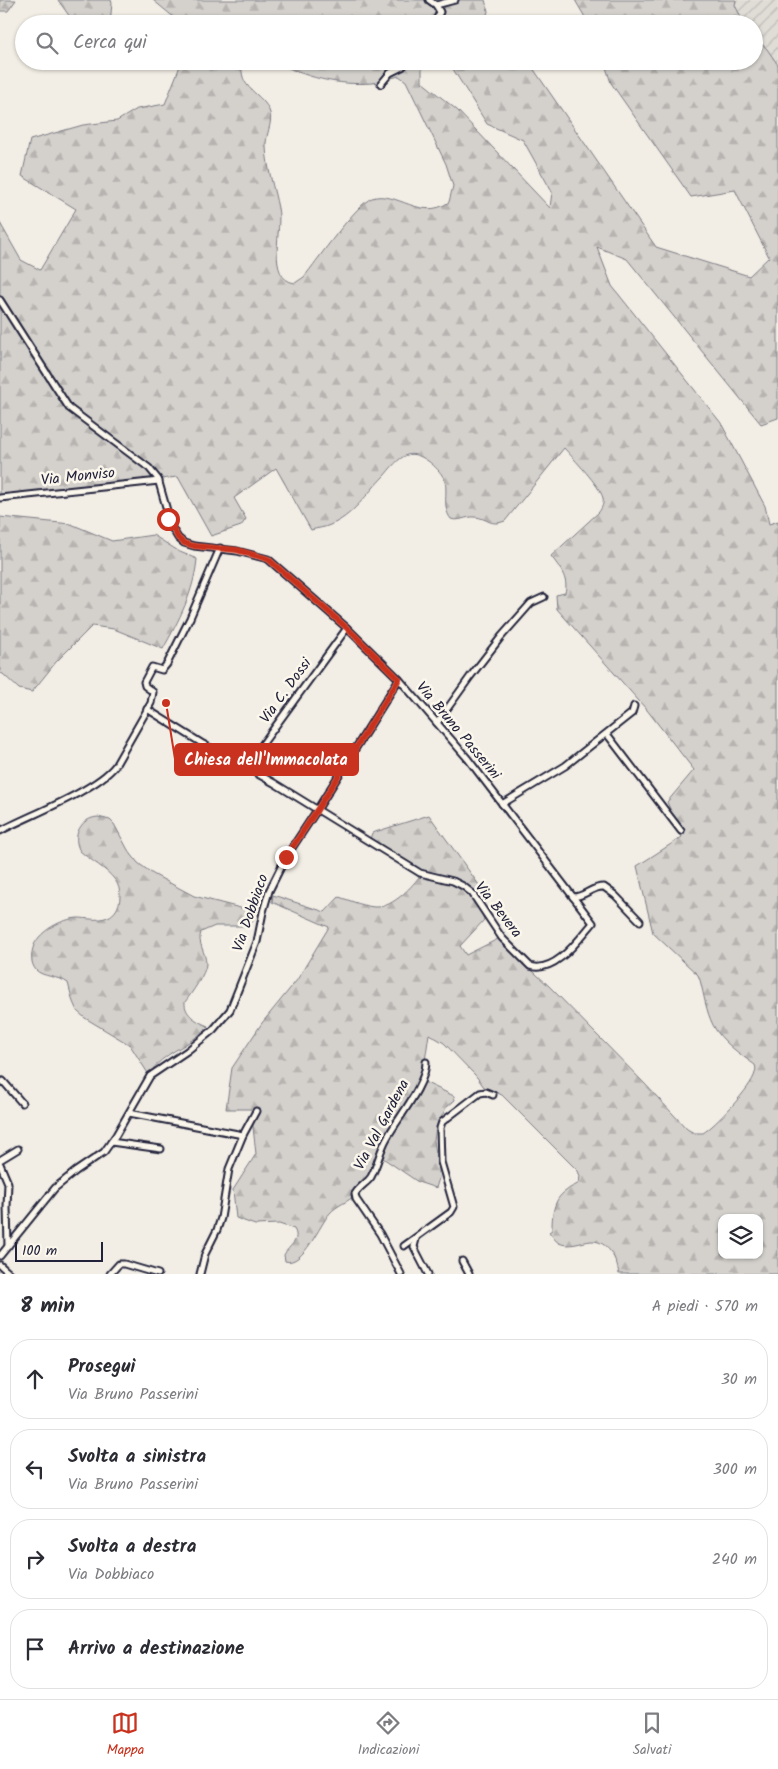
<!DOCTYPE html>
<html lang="it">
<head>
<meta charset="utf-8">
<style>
  body { margin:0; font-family:Kalam,sans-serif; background:#f2f2f3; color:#2b2b33 }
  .controls { position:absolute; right:15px; bottom:15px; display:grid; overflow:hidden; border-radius:10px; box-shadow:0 1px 4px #0004 }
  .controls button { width:45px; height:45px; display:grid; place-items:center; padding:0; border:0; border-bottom:1px solid #e1e1e2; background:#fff; color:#2b2b33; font:25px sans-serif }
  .scale { position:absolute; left:15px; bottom:12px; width:88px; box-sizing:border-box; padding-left:5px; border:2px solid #22223b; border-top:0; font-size:14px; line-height:18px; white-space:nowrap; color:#22223b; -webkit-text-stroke:4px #fbf7ec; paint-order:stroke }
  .stop { position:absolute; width:15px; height:15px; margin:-11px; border:4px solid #c8321e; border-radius:50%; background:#fff }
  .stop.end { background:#c8321e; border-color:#fff; box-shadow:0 1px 5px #0008 }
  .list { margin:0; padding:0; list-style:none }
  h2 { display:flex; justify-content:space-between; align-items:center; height:65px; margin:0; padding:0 20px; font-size:21px }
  h2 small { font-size:16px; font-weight:400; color:#7c7c81 }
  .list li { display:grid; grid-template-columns:32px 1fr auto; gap:15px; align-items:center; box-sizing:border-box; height:80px; margin:0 10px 10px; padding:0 10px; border:1px solid #e1e1e2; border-radius:20px }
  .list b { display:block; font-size:19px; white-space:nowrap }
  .list p { margin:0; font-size:16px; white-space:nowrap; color:#7c7c81 }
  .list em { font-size:16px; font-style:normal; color:#7c7c81 }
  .icon { flex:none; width:28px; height:28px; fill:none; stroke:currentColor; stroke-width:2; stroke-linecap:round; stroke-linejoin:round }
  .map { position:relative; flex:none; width:778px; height:1274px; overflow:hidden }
  .search { position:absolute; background:#fff; box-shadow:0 1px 4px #0004; left:15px; right:15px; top:15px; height:55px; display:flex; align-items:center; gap:12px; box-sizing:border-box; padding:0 18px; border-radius:28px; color:#7c7c81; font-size:19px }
  .sheet { height:425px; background:#fff }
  nav { display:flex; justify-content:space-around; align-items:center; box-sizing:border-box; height:70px; border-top:1px solid #e1e1e2; background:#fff; font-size:14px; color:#7c7c81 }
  nav a { display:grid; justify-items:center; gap:2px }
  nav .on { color:#c8321e }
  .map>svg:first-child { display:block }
  .industrial { fill:url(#industrial-furrows) }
  .forest { fill:url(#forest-firs); stroke:#7b7a84; fill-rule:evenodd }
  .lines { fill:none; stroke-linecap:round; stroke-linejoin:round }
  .street-casing { stroke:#22223b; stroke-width:9 }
  .street { stroke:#fbf7ec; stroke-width:5 }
  .route { stroke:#c8321e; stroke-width:6 }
  .labels { text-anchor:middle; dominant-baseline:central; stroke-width:5; stroke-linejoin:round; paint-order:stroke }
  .street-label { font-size:15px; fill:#22223b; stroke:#fbf7ec }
  .leader { fill:none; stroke:#c8321e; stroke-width:2 }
  .callout-dot { fill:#c8321e; stroke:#fbf7ec; stroke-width:2 }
  .callout { fill:#c8321e; stroke:#c8321e; stroke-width:2 }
  .callout-label { font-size:16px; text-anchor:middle; font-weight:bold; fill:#fff }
</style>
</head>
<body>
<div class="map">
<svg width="778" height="1274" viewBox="0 0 778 1274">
  <defs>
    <pattern id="industrial-furrows" width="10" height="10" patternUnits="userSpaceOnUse" patternTransform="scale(1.25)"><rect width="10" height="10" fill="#e0dcd6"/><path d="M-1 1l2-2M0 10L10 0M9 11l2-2" fill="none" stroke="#c0bcb9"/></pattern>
    <pattern id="forest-firs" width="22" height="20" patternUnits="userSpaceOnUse" patternTransform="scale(1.25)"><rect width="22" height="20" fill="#d4d1cc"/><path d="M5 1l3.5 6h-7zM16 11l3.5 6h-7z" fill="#b6b3b0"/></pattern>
  </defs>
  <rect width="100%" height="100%" fill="#f2eee5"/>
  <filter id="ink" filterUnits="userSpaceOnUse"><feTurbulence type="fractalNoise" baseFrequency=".02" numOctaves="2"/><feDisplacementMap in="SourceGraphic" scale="10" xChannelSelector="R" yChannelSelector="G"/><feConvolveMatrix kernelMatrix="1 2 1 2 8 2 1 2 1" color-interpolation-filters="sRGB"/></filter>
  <g filter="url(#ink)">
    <path class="industrial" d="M 736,0 L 778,0 L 778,65 L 767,49 L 754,37 L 754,24 L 744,24 L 735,5 Z"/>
    <g class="forest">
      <path d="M 0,0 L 16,0 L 8,11 L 0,11 Z"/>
      <path d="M 58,0 L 111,0 L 112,3 L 110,24 L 75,24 Z"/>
      <path d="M 153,0 L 430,0 C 435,5 437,17 436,24 L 182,24 Z"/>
      <path d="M 447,0 L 485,0 L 488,11 L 486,19 L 496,24 L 439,24 L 439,6 Z"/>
      <path d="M 575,0 L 736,0 L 735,5 L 744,24 L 589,24 Z"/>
      <path d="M 754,37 L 767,49 L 778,65 L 778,418 L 761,424 L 627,259 L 597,247 L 612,286 L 721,423 L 765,506 L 769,524 L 778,521 L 778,1274 L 619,1274 C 617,1260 608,1240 591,1241 C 581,1242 569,1248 559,1243 C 555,1241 552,1235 549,1232 L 552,1230 C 552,1216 553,1199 566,1191 C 570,1187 575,1186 579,1183 L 580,1176 L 578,1171 L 502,1095 L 484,1087 L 476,1076 L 444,1043 L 429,1034 L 422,1081 L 454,1096 L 455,1100 L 446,1108 L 436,1128 L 434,1140 L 439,1178 L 436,1188 L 418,1182 L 380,1156 C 373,1169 366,1184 355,1195 C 348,1202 337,1205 330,1213 C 320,1224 303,1267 285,1261 L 284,1255 C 289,1245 301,1241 294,1229 L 279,1224 L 255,1225 L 236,1218 L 233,1190 L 256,1154 L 251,1109 L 226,1109 L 232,1068 L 262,1023 L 297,980 L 329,927 L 272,902 L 273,895 L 325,912 L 339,897 C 349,900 368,908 378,907 C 393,906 410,889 419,877 L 371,842 L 370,839 L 372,833 L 429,815 L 484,892 L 480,907 L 484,920 L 460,946 L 466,955 L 498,939 L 549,986 L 644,1083 L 687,1129 L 694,1133 L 703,1133 C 715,1126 752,1087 755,1073 C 756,1070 756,1068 755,1065 C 741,1055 721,1041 713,1025 C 706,1011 704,995 700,980 L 698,975 L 653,933 L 637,866 L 682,837 L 667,802 L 694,770 L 647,710 L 557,609 L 556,595 L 565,593 C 569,578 559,567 551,556 L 599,512 C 602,508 604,503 603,498 C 600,486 573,458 564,448 L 505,521 C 490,527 488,518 475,517 C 466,516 459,522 451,519 C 440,505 451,488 442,475 C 436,466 419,451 407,455 C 398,458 390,469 384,476 C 368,492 352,517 330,525 C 324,528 317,528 311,530 L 276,468 L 234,498 L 246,519 L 241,526 L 211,536 L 178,477 L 0,497 L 0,223 L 21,260 L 40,270 L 76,209 L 22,176 L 30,140 L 83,125 L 117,121 L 137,109 L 165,104 L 182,61 L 243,61 C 236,90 264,92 270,113 C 273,123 265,136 266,147 C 267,168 274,188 278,208 C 283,228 265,279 295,283 L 304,277 C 317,261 355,205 372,198 C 396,190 422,222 449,202 L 453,186 L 446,164 L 406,81 L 399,76 C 390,78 382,82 372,83 C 338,86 304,77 274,61 L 422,61 L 422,82 L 457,110 L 550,208 L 552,192 L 523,140 L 487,124 L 448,61 L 528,61 L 656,247 L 749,276 L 769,257 L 735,190 L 691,197 L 611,83 L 604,61 L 754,61 ZM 722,1218 L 759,1218 L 759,1255 L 722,1255 Z"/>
      <path d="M 0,517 L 71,524 L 112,541 L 153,535 L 180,552 L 197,559 C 194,592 179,620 163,649 L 114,629 L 92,626 L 56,662 L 32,692 L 19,689 L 3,674 L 0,673 Z"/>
      <path d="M 98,817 L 110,820 L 114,824 L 128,850 L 138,863 L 153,874 L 194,896 L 248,910 L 254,914 L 255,917 L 251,924 L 247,926 L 215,926 L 201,932 C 197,944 206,952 206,964 C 206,973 191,994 185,1002 C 184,1015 198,1022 208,1026 C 191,1047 162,1051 149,1075 L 130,1045 L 85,1018 L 77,1011 L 73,1002 L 68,983 C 59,976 42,977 36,970 C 30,963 31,953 34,945 C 41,930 62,919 78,918 C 87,918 96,921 105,918 C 121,914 124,892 115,880 C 106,868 91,861 80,851 C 71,836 81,818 98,817 Z"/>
    </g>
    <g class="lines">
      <g class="street-casing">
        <g id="street">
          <path d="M 429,0 L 436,5 L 440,12 L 434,24"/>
          <path d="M 436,5 L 455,0"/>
          <path d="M 381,84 L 390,73 L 402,67 L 408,61"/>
          <path d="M 0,300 L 69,408 L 149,468 L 158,479 L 172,528 L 178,538 L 184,543 L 194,546 L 237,551 L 268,559 L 347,628 L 399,679 L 468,759 L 593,923 C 579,939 555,974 530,966 L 502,938 L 472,893 L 463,886 L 453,881 L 420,873 L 274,783 L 203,744 L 147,709"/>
          <path d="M 0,498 L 159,481"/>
          <path d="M 437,723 L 470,677 L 501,637 L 531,603 L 544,597"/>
          <path d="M 607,734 L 681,831"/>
          <path d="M 245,768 L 347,628"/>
          <path d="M 502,804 L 565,766 L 632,713 L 634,706"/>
          <path d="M 0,831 C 30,815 95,791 115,766 L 151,703 L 153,692 L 145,686 L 144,682 L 152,667 L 162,670 L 167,664 L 190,618 L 220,548"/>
          <path d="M 573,897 C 585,897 592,886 604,887 L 615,895 L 640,921"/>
          <path d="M 0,1083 L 3,1081 L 22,1103"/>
          <path d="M 129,1113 L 243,1135"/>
          <path d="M 111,1142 L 161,1149"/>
          <path d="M 0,1160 L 18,1149"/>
          <path d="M 0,1164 L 8,1183 L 7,1207 L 8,1246"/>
          <path d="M 416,1239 L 414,1247 L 428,1274"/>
          <path d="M 404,1246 L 451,1212 L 454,1207 L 441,1162 L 440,1128 L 442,1122 L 480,1093 L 486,1092 L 493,1095"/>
          <path d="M 0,1256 L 55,1188 L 76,1171 L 104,1152 L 116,1135 L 150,1076 L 187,1051 L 213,1030 L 230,1010 L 257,942 L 263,912 L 269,891 L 286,857 L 317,810 L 399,679"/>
          <path d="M 462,1261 L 469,1274"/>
          <path d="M 0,1265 L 10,1274"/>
          <path d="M 110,1274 L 119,1264 L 124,1264 L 158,1274"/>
          <path d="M 200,1274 L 205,1254 L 217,1230 L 221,1218 L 229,1169 L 243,1135 L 256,1111"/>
          <path d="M 401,1274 L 380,1234 L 356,1199 L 355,1194 C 359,1187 367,1183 371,1177 C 378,1164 380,1150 387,1138 C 398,1118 426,1085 426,1062"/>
        </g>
      </g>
      <use href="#street" class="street"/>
    </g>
  </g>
  <g class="lines" filter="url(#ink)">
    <path class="route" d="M 168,519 L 178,538 L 184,543 L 194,546 L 237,550 L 268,559 L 347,628 L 399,679 L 317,810 L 286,857"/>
  </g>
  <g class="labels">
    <g class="street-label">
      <text transform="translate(78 477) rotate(-6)">Via Monviso</text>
      <text transform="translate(286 691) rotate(-54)">Via C. Dossi</text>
      <text transform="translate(458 731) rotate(50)">Via Bruno Passerini</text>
      <text transform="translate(498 910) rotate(52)">Via Bevera</text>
      <text transform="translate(251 913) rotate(-71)">Via Dobbiaco</text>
      <text transform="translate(382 1125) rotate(-62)">Via Val Gardena</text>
    </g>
  </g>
  <path class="leader" d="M166 703L175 759"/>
  <circle class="callout-dot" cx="166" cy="703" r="5"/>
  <rect class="callout" x="175" y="744" width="183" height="31" rx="5"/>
  <g class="callout-label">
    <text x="266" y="765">Chiesa dell'Immacolata</text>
  </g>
</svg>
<div class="controls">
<button><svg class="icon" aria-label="layers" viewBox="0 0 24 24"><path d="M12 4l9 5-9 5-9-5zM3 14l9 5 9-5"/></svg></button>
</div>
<div class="scale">100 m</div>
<div class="stop" style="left:168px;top:519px"></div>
<div class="stop end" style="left:286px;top:857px"></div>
<div class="search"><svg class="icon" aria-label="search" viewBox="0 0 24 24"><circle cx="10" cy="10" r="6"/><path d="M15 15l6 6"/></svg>Cerca qui</div>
</div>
<section class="sheet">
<h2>8 min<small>A piedi · 570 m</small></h2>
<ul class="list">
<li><svg class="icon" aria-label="ahead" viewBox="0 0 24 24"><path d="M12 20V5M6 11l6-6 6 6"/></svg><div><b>Prosegui</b><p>Via Bruno Passerini</p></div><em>30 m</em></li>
<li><svg class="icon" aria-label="left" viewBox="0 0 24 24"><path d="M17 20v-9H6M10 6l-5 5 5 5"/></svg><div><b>Svolta a sinistra</b><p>Via Bruno Passerini</p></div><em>300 m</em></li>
<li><svg class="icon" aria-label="right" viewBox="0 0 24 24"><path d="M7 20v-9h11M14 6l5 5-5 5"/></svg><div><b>Svolta a destra</b><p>Via Dobbiaco</p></div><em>240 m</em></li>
<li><svg class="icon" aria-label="arrive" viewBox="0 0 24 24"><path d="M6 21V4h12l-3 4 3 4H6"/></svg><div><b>Arrivo a destinazione</b></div></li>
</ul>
</section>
<nav>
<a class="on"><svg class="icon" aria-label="map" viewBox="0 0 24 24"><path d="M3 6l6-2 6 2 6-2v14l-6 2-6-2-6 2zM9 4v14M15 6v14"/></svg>Mappa</a>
<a><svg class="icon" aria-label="directions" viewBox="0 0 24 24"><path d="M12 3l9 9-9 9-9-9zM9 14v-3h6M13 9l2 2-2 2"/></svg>Indicazioni</a>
<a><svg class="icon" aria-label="saved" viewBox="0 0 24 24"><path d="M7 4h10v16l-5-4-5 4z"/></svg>Salvati</a>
</nav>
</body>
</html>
